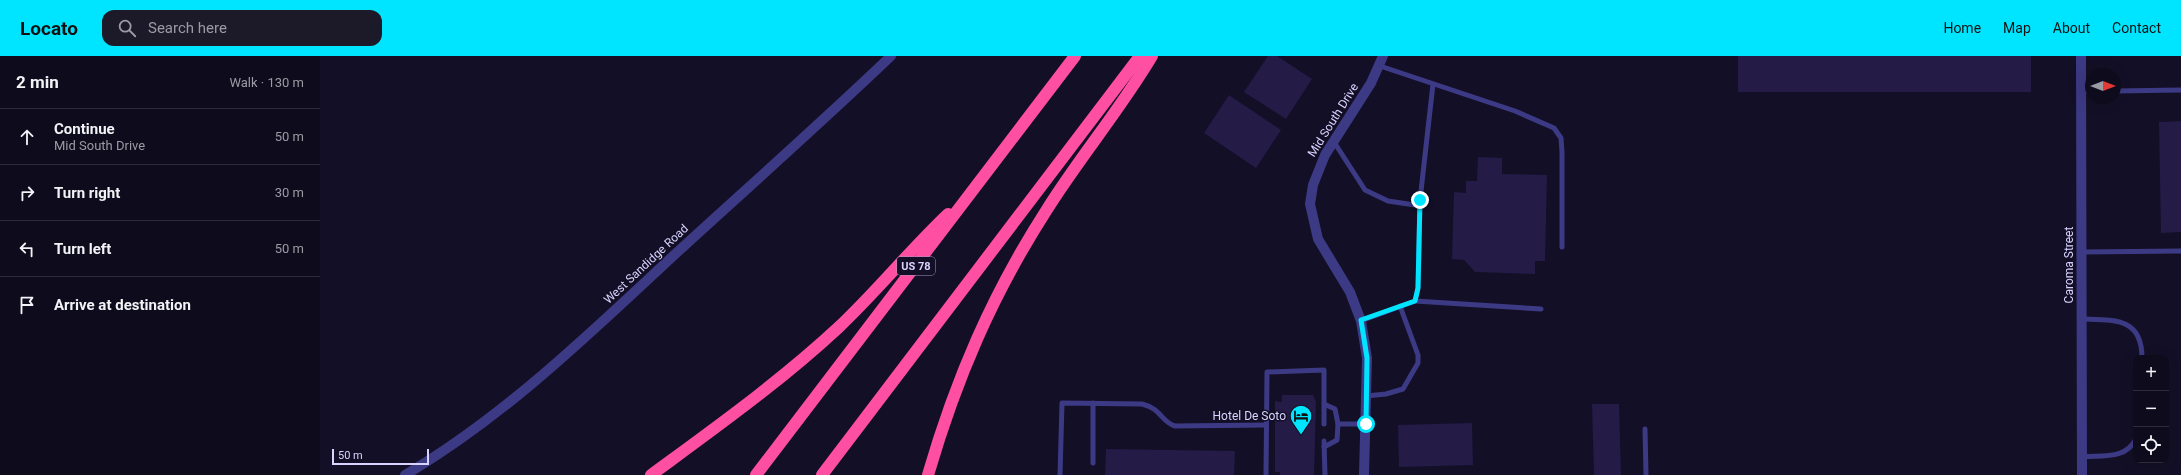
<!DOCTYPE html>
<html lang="en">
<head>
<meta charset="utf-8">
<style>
  body { margin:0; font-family:Roboto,sans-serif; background:#1c1929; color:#f1f3f6 }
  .controls { position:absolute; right:12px; bottom:12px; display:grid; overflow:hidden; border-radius:8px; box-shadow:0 4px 16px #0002 }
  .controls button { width:36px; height:36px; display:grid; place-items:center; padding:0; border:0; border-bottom:1px solid #2e2b3b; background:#0e0b1c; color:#f1f3f6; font:20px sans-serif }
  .compass { position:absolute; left:1765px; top:12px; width:36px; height:36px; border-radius:50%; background:#0e0b1c; box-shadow:0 4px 16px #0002; rotate:90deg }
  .scale { position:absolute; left:12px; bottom:10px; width:97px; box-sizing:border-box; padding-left:4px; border:2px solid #d9d4ff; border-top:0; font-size:11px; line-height:14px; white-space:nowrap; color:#d9d4ff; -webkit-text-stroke:3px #130f26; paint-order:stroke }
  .stop { position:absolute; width:12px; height:12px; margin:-9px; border:3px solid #00e5ff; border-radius:50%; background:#fff }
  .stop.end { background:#00e5ff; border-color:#fff; box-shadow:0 1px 4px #0008 }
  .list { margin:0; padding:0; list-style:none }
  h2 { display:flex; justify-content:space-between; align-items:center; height:52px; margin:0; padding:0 16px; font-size:17px }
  h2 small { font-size:13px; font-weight:400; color:#9b9ba3 }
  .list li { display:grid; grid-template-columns:26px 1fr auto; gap:12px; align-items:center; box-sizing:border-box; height:56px; padding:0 16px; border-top:1px solid #2e2b3b }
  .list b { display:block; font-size:15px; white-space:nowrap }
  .list p { margin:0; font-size:13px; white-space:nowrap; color:#9b9ba3 }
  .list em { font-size:13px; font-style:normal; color:#9b9ba3 }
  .icon { flex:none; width:22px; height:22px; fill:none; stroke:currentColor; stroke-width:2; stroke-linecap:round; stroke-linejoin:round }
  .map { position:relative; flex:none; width:1861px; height:419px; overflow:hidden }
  header { display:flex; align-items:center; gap:24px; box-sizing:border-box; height:56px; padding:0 20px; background:#00e5ff; color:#111 }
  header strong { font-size:19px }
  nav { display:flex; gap:22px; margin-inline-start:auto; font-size:14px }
  .search { width:280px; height:36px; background:#1c1929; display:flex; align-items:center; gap:10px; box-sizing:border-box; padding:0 14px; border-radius:12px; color:#9b9ba3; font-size:15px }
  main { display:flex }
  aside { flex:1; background:#0e0b1c }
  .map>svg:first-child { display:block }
  .building { fill:#241b47 }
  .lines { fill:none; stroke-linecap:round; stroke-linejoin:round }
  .service { stroke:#3d3a85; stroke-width:5 }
  .minor { stroke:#3d3a85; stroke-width:10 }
  .motorway { stroke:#ff4fa3; stroke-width:12 }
  .route { stroke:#00e5ff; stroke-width:5 }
  .labels { text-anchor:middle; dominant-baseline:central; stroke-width:3; stroke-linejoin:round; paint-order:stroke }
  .shield { fill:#130f26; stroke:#9e99be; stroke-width:1 }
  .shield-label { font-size:11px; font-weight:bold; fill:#d9d4ff }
  .street-label { font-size:12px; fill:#d9d4ff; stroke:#130f26 }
  .poi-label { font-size:12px; fill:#d9d4ff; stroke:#130f26; text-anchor:end }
</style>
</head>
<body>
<header>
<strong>Locato</strong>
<div class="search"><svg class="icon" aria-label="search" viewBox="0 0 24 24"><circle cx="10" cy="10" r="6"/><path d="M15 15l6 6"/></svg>Search here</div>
<nav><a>Home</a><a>Map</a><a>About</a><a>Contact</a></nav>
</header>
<main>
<aside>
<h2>2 min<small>Walk · 130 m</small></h2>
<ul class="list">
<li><svg class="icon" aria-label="ahead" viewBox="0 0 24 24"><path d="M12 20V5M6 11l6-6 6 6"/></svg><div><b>Continue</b><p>Mid South Drive</p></div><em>50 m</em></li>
<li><svg class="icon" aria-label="right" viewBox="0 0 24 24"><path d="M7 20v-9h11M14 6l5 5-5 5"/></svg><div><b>Turn right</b></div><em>30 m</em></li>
<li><svg class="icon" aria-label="left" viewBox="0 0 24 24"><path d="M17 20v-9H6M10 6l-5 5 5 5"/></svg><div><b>Turn left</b></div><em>50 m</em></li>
<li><svg class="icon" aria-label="arrive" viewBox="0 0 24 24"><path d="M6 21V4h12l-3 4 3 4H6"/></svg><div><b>Arrive at destination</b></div></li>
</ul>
</aside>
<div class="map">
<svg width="1861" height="419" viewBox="0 0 1861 419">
  <rect width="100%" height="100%" fill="#130f26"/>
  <g class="building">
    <path d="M 948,0 L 957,0 L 992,23 L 966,63 L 924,36 Z"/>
    <rect x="1418" y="0" width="293" height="36"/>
    <path d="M 909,39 L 961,74 L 936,112 L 884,77 Z"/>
    <path d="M 1861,65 L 1861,176 L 1841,177 L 1839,66 Z"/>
    <path d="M 1158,101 L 1182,102 L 1182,118 L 1227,119 L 1225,205 L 1215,205 L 1215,218 L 1155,216 L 1144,204 L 1132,203 L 1134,136 L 1146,137 L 1146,125 L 1157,125 Z"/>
    <path d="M 962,339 L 993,339 L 996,346 L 994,419 L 960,419 L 960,416 L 955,416 L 955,345 L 962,346 Z"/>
    <path d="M 1272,348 L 1299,348 L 1301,419 L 1274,419 Z"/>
    <path d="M 1152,367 L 1153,409 L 1079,411 L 1078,369 Z"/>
    <path d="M 786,393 L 915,395 L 914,419 L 785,419 Z"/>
  </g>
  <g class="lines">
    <g class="service">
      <path d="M 1060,10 L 1195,55 L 1234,72 L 1241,82 L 1242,96 L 1242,191"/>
      <path d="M 1795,35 L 1861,34"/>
      <path d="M 1762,36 L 1771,35"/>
      <path d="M 1014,86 L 1045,134 L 1068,145 L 1095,149 L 1100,144"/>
      <path d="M 1762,196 L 1861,195"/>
      <path d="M 1095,245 L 1221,253"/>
      <path d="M 1762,263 C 1794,264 1822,261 1822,302"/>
      <path d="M 1041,265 L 1095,245 L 1098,232 L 1100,144 L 1113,28"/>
      <path d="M 1046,340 L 1066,338 L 1083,333 L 1098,307 L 1098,299 L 1080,250"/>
      <path d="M 773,347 L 773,407"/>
      <path d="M 1004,348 L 1004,368"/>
      <path d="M 1325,373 L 1326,419"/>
      <path d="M 1004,385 L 1005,419"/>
      <path d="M 1004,391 L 1017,384 L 1018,368"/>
      <path d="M 1762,401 C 1783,399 1805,404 1816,383"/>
      <path d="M 740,419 L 742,347 L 822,348 C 842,353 841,366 855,370 L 946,369"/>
      <path d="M 946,419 L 947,316 L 1004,314 L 1004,348 L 1015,353 L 1018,368 L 1046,368"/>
    </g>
    <g class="minor">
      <path d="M 1761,0 L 1762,419"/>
      <path d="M 85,419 C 185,360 268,279 352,201 C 425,134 500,68 571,0"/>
      <path d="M 1044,419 L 1047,302 L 1041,265 L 1030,236 L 998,183 L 990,148 L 993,129 L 1005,99 L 1051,27 L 1063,0"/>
    </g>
    <g class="motorway">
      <path d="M 331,419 C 395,372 461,325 519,271 C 557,235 590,194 628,158"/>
      <path d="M 436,419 L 755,0"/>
      <path d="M 502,419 L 820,0"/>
      <path d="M 608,419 C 636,323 672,239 726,155 C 759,102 800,54 832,0"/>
    </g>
  </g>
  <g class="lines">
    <path class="route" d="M 1046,368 L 1047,302 L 1041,264 L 1095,245 L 1098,232 L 1100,144"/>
  </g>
  <defs>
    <g id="hotel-pin" transform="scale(1.15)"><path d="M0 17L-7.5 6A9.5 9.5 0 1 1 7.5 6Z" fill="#00e5ff" stroke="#130f26"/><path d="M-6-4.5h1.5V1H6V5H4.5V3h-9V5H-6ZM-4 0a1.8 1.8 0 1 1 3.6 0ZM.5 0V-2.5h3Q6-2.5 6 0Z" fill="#111"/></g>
  </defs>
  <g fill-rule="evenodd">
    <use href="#hotel-pin" x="981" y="360"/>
  </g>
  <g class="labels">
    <rect class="shield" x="577" y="201" width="38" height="18" rx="3"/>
    <g class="shield-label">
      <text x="596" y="210">US 78</text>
    </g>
    <g class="street-label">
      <text transform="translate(1013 64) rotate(-58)">Mid South Drive</text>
      <text transform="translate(326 208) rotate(-43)">West Sandidge Road</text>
      <text transform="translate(1749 209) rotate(-90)">Caroma Street</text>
    </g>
    <g class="poi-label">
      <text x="966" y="360">Hotel De Soto</text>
    </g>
  </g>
</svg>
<div class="controls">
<button>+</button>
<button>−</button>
<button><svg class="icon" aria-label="locate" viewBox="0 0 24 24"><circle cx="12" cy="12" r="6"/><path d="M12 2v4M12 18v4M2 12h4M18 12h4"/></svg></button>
</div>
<svg class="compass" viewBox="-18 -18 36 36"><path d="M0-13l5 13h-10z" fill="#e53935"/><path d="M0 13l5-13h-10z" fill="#9b9ba3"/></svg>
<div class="scale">50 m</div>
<div class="stop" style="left:1046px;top:368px"></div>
<div class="stop end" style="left:1100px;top:144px"></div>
</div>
</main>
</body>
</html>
